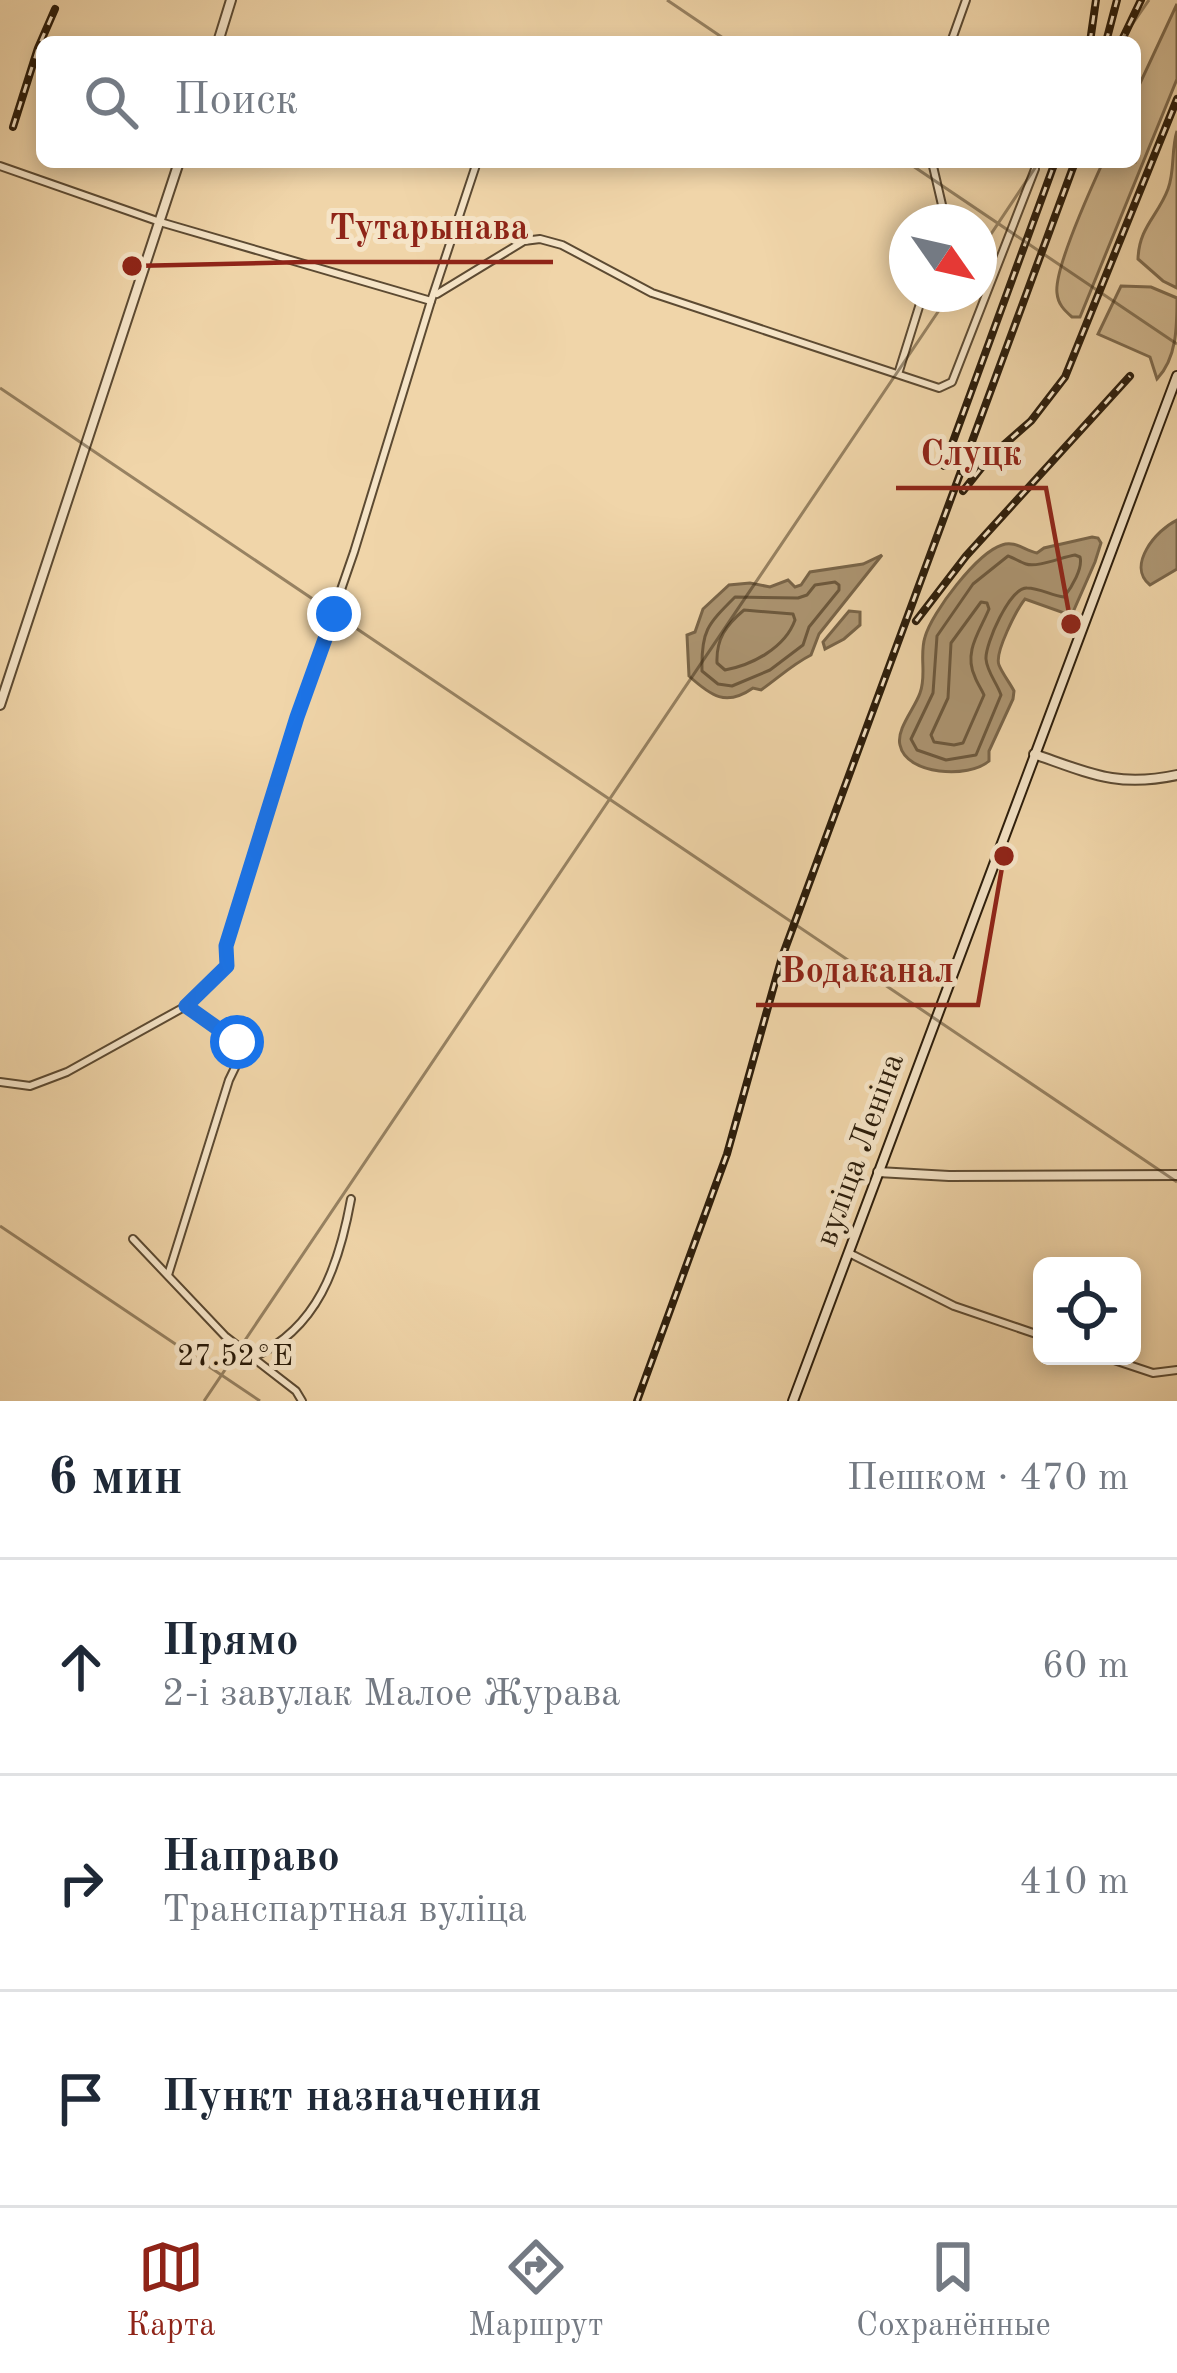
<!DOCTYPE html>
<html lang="ru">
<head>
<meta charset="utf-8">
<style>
  body { margin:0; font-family:"Old Standard TT",serif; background:#f2f2f3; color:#1f2937 }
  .controls { position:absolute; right:36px; bottom:36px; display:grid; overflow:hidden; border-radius:18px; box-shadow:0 6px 18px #0003 }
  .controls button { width:108px; height:108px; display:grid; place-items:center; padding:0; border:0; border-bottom:3px solid #e0e1e3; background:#fff; color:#1f2937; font:60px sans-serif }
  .compass { position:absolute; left:889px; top:204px; width:108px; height:108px; border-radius:50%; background:#fff; box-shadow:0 6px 18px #0003; rotate:124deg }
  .stop { position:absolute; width:36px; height:36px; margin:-27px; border:9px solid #1a73e8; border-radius:50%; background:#fff }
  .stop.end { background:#1a73e8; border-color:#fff; box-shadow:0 3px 12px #0008 }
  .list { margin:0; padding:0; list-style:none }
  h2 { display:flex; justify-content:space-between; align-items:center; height:156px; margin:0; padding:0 48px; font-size:51px }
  h2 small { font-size:39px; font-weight:400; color:#747a83 }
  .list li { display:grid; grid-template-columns:78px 1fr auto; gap:36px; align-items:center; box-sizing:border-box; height:216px; padding:0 48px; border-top:3px solid #e0e1e3 }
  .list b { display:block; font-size:45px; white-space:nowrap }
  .list p { margin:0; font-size:39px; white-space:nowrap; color:#747a83 }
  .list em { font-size:39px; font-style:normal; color:#747a83 }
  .icon { flex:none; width:66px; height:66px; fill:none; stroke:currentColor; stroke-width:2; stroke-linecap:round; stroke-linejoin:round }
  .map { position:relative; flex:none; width:1177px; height:1401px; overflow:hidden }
  .search { position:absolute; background:#fff; box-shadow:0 6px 18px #0003; left:36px; right:36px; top:36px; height:132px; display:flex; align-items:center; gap:30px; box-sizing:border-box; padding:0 42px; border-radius:18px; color:#747a83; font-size:45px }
  .sheet { height:804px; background:#fff }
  nav { display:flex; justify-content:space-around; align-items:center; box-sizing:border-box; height:168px; border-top:3px solid #e0e1e3; background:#fff; font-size:33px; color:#747a83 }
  nav a { display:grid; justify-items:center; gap:6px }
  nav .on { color:#8f2418 }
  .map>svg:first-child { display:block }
  .green { fill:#cfb68e; stroke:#7d694c; stroke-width:3 }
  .water { fill:#ad9673; stroke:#796549; stroke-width:3 }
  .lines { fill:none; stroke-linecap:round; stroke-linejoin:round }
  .shore { stroke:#6c593e; stroke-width:3 }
  .minor-casing { stroke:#5c4a32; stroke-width:10 }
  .tertiary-casing { stroke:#5c4a32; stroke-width:12 }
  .secondary-casing { stroke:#2b1c0a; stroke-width:12 }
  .minor { stroke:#f5e4c7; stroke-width:6 }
  .tertiary { stroke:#f5e4c7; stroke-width:8 }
  .secondary { stroke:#f5e4c7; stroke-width:8 }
  .rail-casing { stroke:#2b1c0a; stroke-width:8 }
  .rail { stroke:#f5e4c7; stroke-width:3; stroke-dasharray:9; stroke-linecap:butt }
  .route { stroke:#1a73e8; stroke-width:15 }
  .ticks { fill:none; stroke:#2b1c0a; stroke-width:3; stroke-opacity:0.45 }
  .labels { text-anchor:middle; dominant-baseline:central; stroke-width:10; stroke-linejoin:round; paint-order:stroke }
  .street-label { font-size:33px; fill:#2b1c0a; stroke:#f5e4c7 }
  .ticks-label { font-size:30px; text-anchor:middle; fill:#2b1c0a; stroke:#f5e4c7; stroke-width:10; stroke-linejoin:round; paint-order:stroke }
  .leader { fill:none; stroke:#8f2418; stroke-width:4.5 }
  .callout-dot { fill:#8f2418; stroke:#f5e4c7; stroke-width:4.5 }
  .callout-label { font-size:36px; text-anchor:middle; font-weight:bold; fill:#8f2418; stroke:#f5e4c7; stroke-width:10; stroke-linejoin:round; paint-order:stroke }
</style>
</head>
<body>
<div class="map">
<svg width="1177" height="1401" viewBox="0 0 1177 1401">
  <rect width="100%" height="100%" fill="#f0d5a9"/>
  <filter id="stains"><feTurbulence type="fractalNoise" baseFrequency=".00167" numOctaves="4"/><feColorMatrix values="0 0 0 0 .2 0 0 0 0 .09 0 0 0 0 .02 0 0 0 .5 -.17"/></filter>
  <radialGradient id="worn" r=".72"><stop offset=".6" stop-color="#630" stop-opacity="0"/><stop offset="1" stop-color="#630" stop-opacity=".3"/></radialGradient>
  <g class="green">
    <path d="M 1177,4 L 1177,79 L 1080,317 L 1072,317 C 1064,310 1058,304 1057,293 C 1054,270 1092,186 1103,162 L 1135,162 L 1135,94 Z"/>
    <path d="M 1177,131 L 1177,288 L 1163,281 L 1138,259 C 1139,227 1158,216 1168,189 C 1175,171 1171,150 1177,131 Z"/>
    <path d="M 1121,286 L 1151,287 L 1177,298 C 1177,326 1177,358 1157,379 L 1150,357 L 1098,334 Z"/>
  </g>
  <g class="water">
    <path d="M 1177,520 L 1177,569 L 1150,585 C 1126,566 1156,530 1177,520 Z"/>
    <path d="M 1092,537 L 1098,538 L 1101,543 L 1095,562 L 1073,612 L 1064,613 L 1025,599 C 1017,609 994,653 999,665 C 1002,673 1010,683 1014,691 L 1013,699 L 989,751 L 989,761 C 969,779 906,775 900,745 C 896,729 915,708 920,693 C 927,675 919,656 925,637 C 932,612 977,553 1002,545 C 1015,540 1025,551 1037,553 L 1044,548 Z"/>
    <path d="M 882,555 L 819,634 L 811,655 C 793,664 778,678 761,690 L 753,688 C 726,707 711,696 689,676 L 687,635 L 695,632 L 703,609 L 729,585 L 750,583 L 770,587 L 788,580 L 795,587 L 801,585 L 810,572 L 863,564 Z"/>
    <path d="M 849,611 L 860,612 L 860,625 L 844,639 L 825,649 L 823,642 Z"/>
  </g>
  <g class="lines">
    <g class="shore">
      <path d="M 1075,555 L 1080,557 C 1083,568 1072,587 1064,597 C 1052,596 1040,588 1027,588 C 1010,587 985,644 986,659 C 987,672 997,683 1001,695 L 976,755 L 946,760 L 917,750 L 911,739 L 933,693 L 937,636 L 973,584 L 1008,556 C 1014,558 1020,562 1026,564 C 1037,568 1062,557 1075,555 Z"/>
      <path d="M 835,582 L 839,585 L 839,590 L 809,627 L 803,645 L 770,670 L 732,686 L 718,684 L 702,671 C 701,631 707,625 735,597 L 798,598 L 807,595 L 815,585 Z"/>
      <path d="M 981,602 L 987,603 L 989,609 C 980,631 963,652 975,677 C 977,683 981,688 984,695 L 963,743 L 954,745 L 934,742 L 931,735 L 948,698 L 951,643 Z"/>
      <path d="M 744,610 L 793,614 L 795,620 C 785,648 752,665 725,670 L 717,663 C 716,639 726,625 744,610 Z"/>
    </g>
    <g class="minor-casing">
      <g id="minor">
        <path d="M 951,42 L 966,0"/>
        <path d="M 932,162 L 946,222"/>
        <path d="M 0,166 L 160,222 L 431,301"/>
        <path d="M 437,294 L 524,241 L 540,239 L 562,245 L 652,293 L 939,388 L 952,382 L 1035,169"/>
        <path d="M 898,374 L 923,294"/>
        <path d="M 0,1082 L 30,1086 L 67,1072 L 186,1006 L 227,966 L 227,946 L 297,717 L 354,552 L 431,301 L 477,162"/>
        <path d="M 133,1239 L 225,1336 L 296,1391 L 302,1401"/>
        <path d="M 849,1253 L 954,1306 L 1042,1336"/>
        <path d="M 168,1275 L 229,1080 L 243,1051 L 237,1042 L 186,1006"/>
        <path d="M 1102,1356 L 1153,1373 L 1177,1370"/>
        <path d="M 251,1358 C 318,1330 339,1265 351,1199"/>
      </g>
    </g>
    <g class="tertiary-casing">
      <g id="tertiary">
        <path d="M 218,42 L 231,0"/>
        <path d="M 0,705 L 179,162"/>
        <path d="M 1034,754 C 1089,773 1117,788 1177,775"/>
        <path d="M 878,1172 L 949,1176 L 1177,1175"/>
      </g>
    </g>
    <g class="secondary-casing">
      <path id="secondary" d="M 793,1401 L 1177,376"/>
    </g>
    <use href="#minor" class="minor"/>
    <use href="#tertiary" class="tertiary"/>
    <use href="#secondary" class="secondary"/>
    <g class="rail-casing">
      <g id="rail">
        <path d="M 1090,42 L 1096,0"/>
        <path d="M 1106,42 L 1117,0"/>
        <path d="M 1121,42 L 1141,0"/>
        <path d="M 13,127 L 38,48 L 55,9"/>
        <path d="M 944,466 L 1055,162"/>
        <path d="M 963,491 L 990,457 L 1031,421 L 1065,377 L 1177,99"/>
        <path d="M 916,621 L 966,556 L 1130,376"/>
        <path d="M 637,1401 L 727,1154 L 782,957 L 1075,162"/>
      </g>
    </g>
    <use href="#rail" class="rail"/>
  </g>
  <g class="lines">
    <path class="route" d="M 237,1042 L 186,1006 L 227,966 L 226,946 L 297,717 L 334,614"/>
  </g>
  <path class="ticks" d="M 667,0 L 729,42M 1120,42 L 1149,0M 907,162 L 1177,344M 979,252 L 1039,162M 0,388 L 1177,1182M 0,1226 L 260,1401M 204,1401 L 950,294"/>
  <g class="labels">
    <g class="street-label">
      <text transform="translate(861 1150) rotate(-70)">вуліца Леніна</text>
    </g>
  </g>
  <g class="ticks-label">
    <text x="235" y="1365">27.52°E</text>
  </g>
  <path class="leader" d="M132 266L305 262H553M1071 624L1046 488H896M1004 856L978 1005H756"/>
  <g class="callout-dot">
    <circle cx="132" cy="266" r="12"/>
    <circle cx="1071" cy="624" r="12"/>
    <circle cx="1004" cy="856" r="12"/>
  </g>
  <g class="callout-label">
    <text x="429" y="239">Тутарынава</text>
    <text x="971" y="465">Слуцк</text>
    <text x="867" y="982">Водаканал</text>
  </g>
  <rect width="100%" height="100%" filter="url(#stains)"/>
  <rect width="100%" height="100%" fill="url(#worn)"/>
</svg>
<div class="controls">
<button><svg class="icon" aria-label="locate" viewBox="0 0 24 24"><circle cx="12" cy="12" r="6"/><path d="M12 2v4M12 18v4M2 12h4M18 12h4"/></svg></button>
</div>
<svg class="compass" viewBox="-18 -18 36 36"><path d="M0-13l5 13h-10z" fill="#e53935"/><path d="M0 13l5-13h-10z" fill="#747a83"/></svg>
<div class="stop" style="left:237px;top:1042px"></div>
<div class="stop end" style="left:334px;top:614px"></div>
<div class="search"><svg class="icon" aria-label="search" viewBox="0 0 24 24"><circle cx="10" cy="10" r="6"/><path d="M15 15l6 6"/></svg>Поиск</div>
</div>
<section class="sheet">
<h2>6 мин<small>Пешком · 470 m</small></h2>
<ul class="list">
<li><svg class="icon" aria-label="ahead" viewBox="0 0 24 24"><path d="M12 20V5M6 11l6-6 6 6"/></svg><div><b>Прямо</b><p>2-і завулак Малое Журава</p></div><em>60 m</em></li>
<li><svg class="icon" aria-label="right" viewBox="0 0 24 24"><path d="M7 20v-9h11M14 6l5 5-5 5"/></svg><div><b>Направо</b><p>Транспартная вуліца</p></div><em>410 m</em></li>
<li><svg class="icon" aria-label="arrive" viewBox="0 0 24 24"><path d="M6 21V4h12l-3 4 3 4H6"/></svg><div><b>Пункт назначения</b></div></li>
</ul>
</section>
<nav>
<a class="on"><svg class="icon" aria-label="map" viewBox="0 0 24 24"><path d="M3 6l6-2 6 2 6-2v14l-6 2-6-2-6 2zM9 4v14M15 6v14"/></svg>Карта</a>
<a><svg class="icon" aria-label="directions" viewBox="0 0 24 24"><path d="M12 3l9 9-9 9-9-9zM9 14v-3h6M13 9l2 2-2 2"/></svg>Маршрут</a>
<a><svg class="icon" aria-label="saved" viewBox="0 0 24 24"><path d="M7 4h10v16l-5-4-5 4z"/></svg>Сохранённые</a>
</nav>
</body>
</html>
